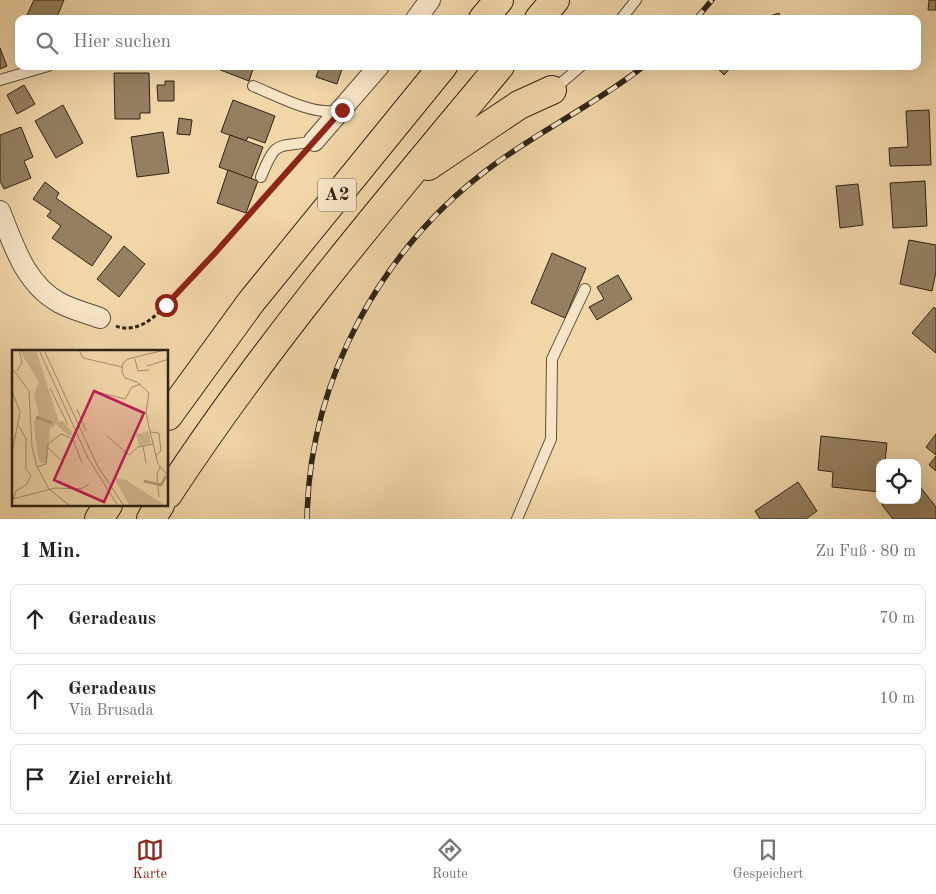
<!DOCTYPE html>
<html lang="de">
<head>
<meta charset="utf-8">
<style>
  body { margin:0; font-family:"Old Standard TT",serif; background:#f2f2f2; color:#202124 }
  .controls { position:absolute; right:15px; bottom:15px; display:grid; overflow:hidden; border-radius:10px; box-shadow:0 5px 20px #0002 }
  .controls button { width:45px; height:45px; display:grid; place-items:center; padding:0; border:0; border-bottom:1px solid #e0e0e0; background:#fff; color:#202124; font:25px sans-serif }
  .stop { position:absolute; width:15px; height:15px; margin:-11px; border:4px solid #8f2418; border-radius:50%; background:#fff }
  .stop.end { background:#8f2418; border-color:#fff; box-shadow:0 1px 5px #0008 }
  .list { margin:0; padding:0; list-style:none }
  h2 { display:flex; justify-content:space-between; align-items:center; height:65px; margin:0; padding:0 20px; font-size:21px }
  h2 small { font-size:16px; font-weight:400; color:#757577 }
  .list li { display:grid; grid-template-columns:32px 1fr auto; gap:15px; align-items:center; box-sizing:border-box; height:70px; margin:0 10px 10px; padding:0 10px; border:1px solid #e0e0e0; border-radius:10px }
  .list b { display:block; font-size:19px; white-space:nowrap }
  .list p { margin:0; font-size:16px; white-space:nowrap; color:#757577 }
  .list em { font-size:16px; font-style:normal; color:#757577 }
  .icon { flex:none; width:28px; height:28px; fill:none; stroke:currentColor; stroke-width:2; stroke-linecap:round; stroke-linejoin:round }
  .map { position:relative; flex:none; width:936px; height:519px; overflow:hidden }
  .search { position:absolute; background:#fff; box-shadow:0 5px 20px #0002; left:15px; right:15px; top:15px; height:55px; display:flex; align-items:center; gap:12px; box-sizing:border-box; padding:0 18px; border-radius:10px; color:#757577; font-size:19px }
  .sheet { height:305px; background:#fff }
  nav { display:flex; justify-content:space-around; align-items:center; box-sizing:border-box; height:70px; border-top:1px solid #e0e0e0; background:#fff; font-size:14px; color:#757577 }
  nav a { display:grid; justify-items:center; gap:2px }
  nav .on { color:#8f2418 }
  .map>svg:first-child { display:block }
  .building { fill:#948061; stroke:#2f2315 }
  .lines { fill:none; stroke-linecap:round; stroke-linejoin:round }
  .service-casing { stroke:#60503a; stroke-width:12 }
  .minor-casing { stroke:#60503a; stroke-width:22 }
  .motorway-casing { stroke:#2f2315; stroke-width:30 }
  .path { stroke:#2f2315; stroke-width:3; stroke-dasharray:4 2.5; stroke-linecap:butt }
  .service { stroke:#f6e4c6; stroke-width:10 }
  .minor { stroke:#f6e4c6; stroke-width:20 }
  .motorway { stroke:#f1d6a8; stroke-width:28 }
  .rail-casing { stroke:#2f2315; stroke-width:5.5 }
  .rail { stroke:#f6e4c6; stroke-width:4; stroke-dasharray:11; stroke-linecap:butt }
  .route { stroke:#8f2418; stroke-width:6 }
  .labels { text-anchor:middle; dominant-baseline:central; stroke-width:4; stroke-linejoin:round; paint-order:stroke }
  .shield { fill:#f6e4c6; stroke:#6b5d4a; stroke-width:1 }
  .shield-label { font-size:19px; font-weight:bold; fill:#2f2315 }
  .inset-river { fill:none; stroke:#af9976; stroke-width:2.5 }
  .inset-road { fill:none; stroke:#a38e6d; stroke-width:1 }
  .view { fill:#c2185b; fill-opacity:0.15; stroke:#c2185b; stroke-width:2.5 }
  .inset-edge { fill:none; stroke:#2f2315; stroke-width:2.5 }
</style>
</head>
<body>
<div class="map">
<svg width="936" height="519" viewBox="0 0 936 519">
  <rect width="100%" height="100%" fill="#f1d6a8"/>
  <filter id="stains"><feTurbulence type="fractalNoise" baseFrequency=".004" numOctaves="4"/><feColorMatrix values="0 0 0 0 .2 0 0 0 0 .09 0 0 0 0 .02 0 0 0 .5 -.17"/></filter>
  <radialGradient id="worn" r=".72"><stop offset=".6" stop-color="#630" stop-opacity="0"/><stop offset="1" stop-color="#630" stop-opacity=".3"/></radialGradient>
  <g class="building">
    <path d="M 34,0 L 64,0 L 56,19 L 25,19 Z"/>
    <path d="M 929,0 L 936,0 L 936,10 L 928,10 Z"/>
    <path d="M 779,13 L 781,19 L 767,19 L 767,17 Z"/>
    <path d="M 0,48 L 7,66 L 0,69 Z"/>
    <path d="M 210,66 L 254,66 L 249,81 Z"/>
    <path d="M 320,66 L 343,66 L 337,84 L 316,77 Z"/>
    <path d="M 715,66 L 732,66 L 724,75 Z"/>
    <path d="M 114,73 L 149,73 L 150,113 L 140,113 L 140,119 L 115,119 Z"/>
    <path d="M 165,81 L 174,81 L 174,101 L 158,101 L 157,85 L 165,85 Z"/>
    <path d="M 24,85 L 35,104 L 17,114 L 7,95 Z"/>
    <path d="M 233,100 L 275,116 L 265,143 L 248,137 L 246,141 L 221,132 Z"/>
    <path d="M 63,105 L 83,143 L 56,158 L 35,121 Z"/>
    <path d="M 929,110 L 931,165 L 890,166 L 889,148 L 908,147 L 906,111 Z"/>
    <path d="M 179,118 L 192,120 L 190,135 L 177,134 Z"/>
    <path d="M 21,127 L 33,157 L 24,161 L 31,178 L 4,189 L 0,181 L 0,135 Z"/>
    <path d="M 163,132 L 169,173 L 137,177 L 131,137 Z"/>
    <path d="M 230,135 L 263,147 L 251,179 L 219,167 Z"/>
    <path d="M 228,170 L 258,181 L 246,213 L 217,203 Z"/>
    <path d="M 925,181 L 927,226 L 893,228 L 890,183 Z"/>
    <path d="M 45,182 L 59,193 L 56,198 L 112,237 L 92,266 L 52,238 L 61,226 L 47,216 L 51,211 L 33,199 Z"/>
    <path d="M 858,184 L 863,225 L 840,228 L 836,186 Z"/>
    <path d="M 909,240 L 936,245 L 936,272 L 932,291 L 900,284 Z"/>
    <path d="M 124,246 L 145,264 L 119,297 L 97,279 Z"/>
    <path d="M 552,253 L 586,268 L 565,318 L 531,303 Z"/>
    <path d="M 618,275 L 632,299 L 597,320 L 589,307 L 604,299 L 597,287 Z"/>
    <path d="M 934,307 L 936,309 L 936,353 L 912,333 Z"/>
    <path d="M 936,434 L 936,455 L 926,447 Z"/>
    <path d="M 821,436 L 887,443 L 885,463 L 880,463 L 880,492 L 832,487 L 833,472 L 818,470 Z"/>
    <path d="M 936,456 L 936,471 L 929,465 Z"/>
    <path d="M 798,482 L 817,511 L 806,519 L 760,519 L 755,511 Z"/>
    <path d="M 917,483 L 936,507 L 936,519 L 893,519 L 882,505 L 887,500 L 917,500 Z"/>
  </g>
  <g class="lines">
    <g class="service-casing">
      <g id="service">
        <path d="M 621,19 L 636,0"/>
        <path d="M 0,80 L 48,66"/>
        <path d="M 253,86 C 276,95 315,117 339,110"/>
        <path d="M 553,90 L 581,66"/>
        <path d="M 261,177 C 277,137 277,149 314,141"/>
        <path d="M 517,519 L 551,439 L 552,359 L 585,289"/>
      </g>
    </g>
    <g class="minor-casing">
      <g id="minor">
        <path d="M 416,19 L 430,0"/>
        <path d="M 314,141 L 379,66"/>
        <path d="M 0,211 C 14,246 25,284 60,303 C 73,310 87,313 100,318"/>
      </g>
    </g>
    <g class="motorway-casing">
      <g id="motorway">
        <path d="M 483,19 L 499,0"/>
        <path d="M 539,19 L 555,0"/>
        <path d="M 428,166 L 519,105 L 552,90"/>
        <path d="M 168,416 L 251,302 L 443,66"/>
        <path d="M 168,494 C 267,343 384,205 500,66"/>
        <path d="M 99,519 L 108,505"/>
        <path d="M 151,519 L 160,505"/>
      </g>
    </g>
    <g class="path">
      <path d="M 123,66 L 143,68"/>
      <path d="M 116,326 C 125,330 136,328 145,323 C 163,312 177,293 192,278 C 228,239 263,199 299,159"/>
    </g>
    <use href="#service" class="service"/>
    <use href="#minor" class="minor"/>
    <use href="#motorway" class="motorway"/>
    <g class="rail-casing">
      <g id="rail">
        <path d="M 696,19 L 712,0"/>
        <path d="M 307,519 C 309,379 382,246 495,164 C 543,129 597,103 644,66"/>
      </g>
    </g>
    <use href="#rail" class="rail"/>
  </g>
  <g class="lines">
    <path class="route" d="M 166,305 L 215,253 L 342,110"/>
  </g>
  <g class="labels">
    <rect class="shield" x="318" y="178.5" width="38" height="33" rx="4"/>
    <g class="shield-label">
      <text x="337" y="195">A2</text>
    </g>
  </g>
  <g transform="translate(12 350)">
    <rect width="156" height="156" fill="#f1d6a8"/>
    <path d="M 7,0 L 24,0 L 47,72 L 50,70 L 61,84 L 57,86 L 44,74 L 38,79 L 35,113 L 29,113 L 26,107 L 23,85 L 22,72 L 27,64 L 22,45 L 27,32 ZM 137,81 L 139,93 L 127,96 L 124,84 ZM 102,128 L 114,130 L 154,156 L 118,156 Z" fill="#d0b88f"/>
    <path class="inset-river" d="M 24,67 L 40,73M 132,131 L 149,135 L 154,126"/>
    <path class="inset-road" d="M 27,0 L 76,108 L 106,156M 32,0 L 85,115 L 112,156M 67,0 L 71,8 L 110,17M 153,0 L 116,9 L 111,13 L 110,22 L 113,28 L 125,32 L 137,43 L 134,62 L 137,77 L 146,114 L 157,127M 123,9 L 126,21 L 137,20M 135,16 L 157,9M 0,18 L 17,41 L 20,97 L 25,117 L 37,139 L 58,156M 5,21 L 10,13 L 7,0M 38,38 L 56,75M 0,41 L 8,62 L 0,103M 85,42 L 113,49 L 120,37 L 129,34M 65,59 L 74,81M 138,82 L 147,83 L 149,101 L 144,105M 95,86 L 117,105 L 126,97 L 141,94M 131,96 L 134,113M 36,98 L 49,110M 25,117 L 34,114 L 36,94 L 49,84 L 61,89 L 70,113M 155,124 L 157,107M 147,147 L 145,124 L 148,117M 1,149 L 43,138 L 69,139 L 77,134M 0,152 L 4,141 L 14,135 L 19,126 L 14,119 L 14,89 L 7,76"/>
    <path class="view" d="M 82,41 L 132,63 L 92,152 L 42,130 Z"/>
    <rect width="156" height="156" class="inset-edge"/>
  </g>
  <rect width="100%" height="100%" filter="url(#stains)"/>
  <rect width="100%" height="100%" fill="url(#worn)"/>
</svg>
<div class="controls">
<button><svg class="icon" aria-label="locate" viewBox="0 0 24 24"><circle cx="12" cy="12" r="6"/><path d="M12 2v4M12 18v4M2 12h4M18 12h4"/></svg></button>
</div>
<div class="stop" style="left:166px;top:305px"></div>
<div class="stop end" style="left:342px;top:110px"></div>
<div class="search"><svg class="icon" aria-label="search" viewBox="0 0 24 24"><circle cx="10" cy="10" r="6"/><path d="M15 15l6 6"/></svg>Hier suchen</div>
</div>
<section class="sheet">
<h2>1 Min.<small>Zu Fuß · 80 m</small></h2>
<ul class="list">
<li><svg class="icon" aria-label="ahead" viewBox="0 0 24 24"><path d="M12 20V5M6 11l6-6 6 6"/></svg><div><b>Geradeaus</b></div><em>70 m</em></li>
<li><svg class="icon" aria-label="ahead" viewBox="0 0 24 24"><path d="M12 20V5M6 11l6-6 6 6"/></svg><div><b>Geradeaus</b><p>Via Brusada</p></div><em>10 m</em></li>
<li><svg class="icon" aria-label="arrive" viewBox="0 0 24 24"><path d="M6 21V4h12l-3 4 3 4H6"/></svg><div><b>Ziel erreicht</b></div></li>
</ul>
</section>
<nav>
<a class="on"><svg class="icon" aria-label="map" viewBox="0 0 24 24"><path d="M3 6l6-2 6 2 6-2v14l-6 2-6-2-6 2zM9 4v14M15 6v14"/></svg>Karte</a>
<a><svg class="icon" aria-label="directions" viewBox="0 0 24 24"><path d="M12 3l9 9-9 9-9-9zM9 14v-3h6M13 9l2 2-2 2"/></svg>Route</a>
<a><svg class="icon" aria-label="saved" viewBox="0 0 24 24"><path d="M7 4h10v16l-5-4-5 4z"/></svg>Gespeichert</a>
</nav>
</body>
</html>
